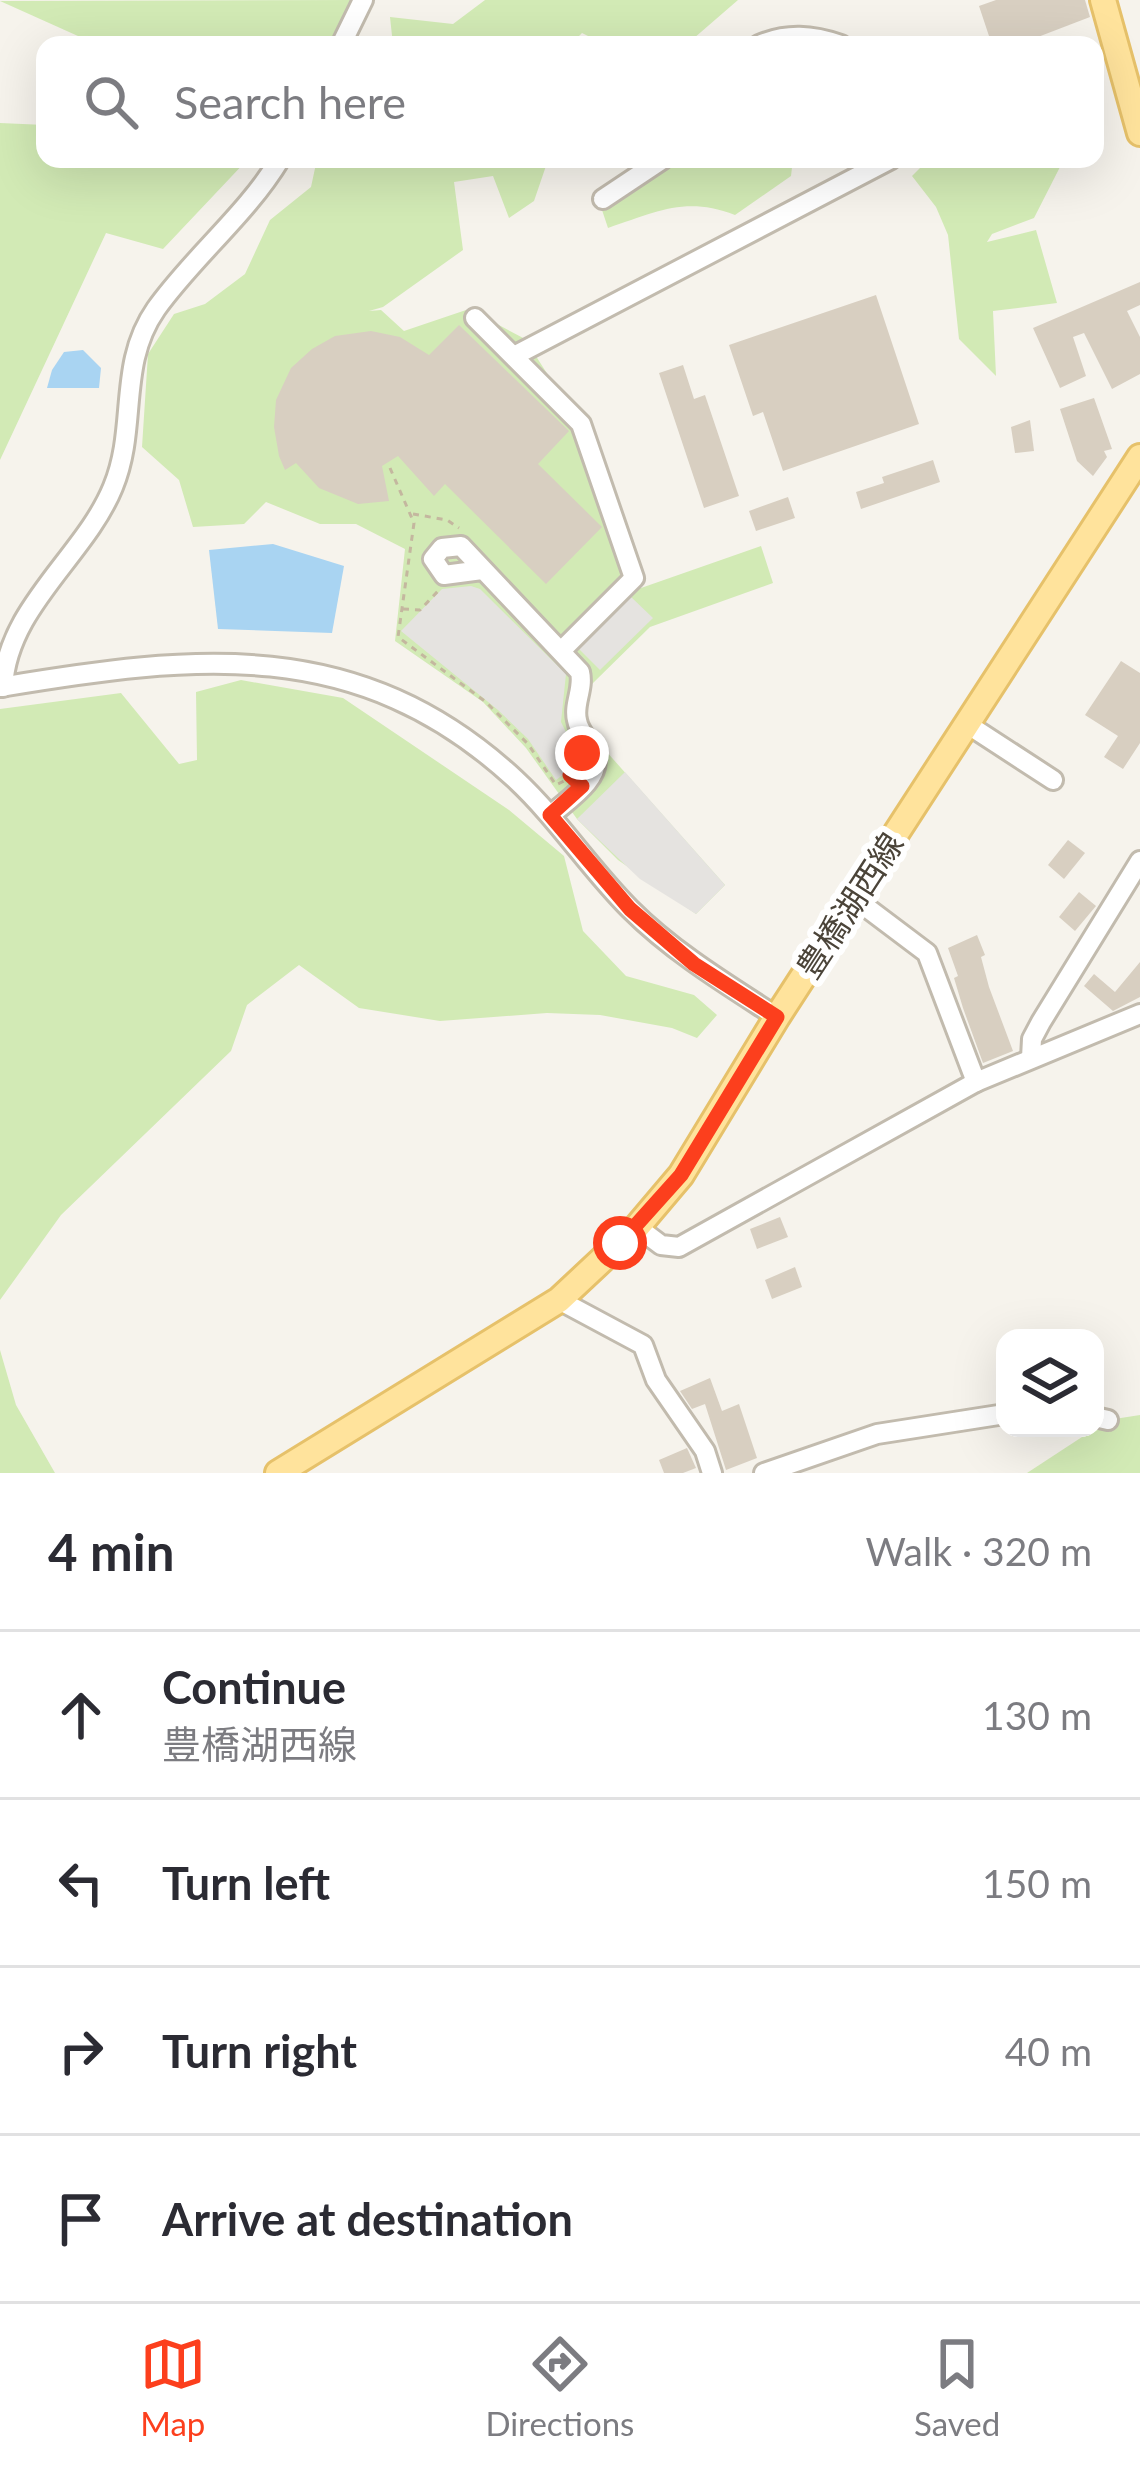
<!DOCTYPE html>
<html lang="en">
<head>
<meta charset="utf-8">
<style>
  body { margin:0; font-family:Lato,"Noto Sans JP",sans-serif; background:#f7f7f7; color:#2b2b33 }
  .controls { position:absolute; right:36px; bottom:36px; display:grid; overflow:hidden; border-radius:24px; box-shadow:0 12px 48px #0002 }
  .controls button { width:108px; height:108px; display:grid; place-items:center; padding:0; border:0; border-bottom:3px solid #e1e1e2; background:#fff; color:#2b2b33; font:60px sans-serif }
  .stop { position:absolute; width:36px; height:36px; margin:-27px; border:9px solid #fc3f1d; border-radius:50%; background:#fff }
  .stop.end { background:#fc3f1d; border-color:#fff; box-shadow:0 3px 12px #0008 }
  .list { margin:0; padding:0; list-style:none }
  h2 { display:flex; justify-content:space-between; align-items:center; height:156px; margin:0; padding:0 48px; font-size:51px }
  h2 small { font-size:39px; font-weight:400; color:#7c7c81 }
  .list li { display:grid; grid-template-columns:78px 1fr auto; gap:36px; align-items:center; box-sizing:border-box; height:168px; padding:0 48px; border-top:3px solid #e1e1e2 }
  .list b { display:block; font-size:45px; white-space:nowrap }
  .list p { margin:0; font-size:39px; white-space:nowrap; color:#7c7c81 }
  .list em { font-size:39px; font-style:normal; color:#7c7c81 }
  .icon { flex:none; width:66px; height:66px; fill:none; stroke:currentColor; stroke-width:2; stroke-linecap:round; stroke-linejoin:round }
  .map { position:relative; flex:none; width:1140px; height:1473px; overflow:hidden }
  .search { position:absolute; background:#fff; box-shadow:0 12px 48px #0002; left:36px; right:36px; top:36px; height:132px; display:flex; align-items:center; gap:30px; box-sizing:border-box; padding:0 42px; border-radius:24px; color:#7c7c81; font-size:45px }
  .sheet { height:828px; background:#fff }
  nav { display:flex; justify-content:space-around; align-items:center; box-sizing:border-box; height:168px; border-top:3px solid #e1e1e2; background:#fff; font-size:33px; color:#7c7c81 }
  nav a { display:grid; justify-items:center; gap:6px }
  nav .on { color:#fc3f1d }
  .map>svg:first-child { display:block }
  .green { fill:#d2eab5 }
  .parking { fill:#e5e3e0 }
  .water { fill:#a9d4f2 }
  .building { fill:#d8cfc1 }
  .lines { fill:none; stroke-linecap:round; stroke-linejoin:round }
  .minor-casing { stroke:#c2bbae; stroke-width:24 }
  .major-casing { stroke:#e6c16a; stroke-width:30 }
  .path { stroke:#c4b79f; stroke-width:3; stroke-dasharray:6 6; stroke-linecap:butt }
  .minor { stroke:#fff; stroke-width:18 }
  .major { stroke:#ffe39c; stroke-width:24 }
  .route { stroke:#fc3f1d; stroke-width:15 }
  .labels { text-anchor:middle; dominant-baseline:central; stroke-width:12; stroke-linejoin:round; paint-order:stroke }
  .street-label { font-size:33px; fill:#4b4439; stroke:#fff }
</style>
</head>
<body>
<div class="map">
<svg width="1140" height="1473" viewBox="0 0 1140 1473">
  <rect width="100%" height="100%" fill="#f6f3ec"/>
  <g class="green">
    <path d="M 355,0 L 329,45 L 98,45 L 0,1 Z"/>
    <path d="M 485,0 L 738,0 L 686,45 L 606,45 L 582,33 L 570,45 L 393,45 L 390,17 L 453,24 Z"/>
    <path d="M 0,123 L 45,125 L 45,159 L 248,159 L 163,249 L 106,233 L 0,460 Z"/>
    <path d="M 317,159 L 555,159 L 547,163 L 534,201 L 509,218 L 493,176 L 454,182 L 463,250 L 383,307 L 369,311 L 381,310 L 404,331 L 469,309 L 525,339 L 555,386 L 586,420 L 641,588 L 761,546 L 773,583 L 650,627 L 592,684 L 584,714 L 597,741 L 725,885 L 696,914 L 618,860 L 577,819 L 526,748 L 483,702 L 395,641 L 405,549 L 356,524 L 320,524 L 266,502 L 244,524 L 193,527 L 179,480 L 142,447 L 148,354 L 174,314 L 205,304 L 245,274 L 270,220 L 311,187 Z"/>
    <path d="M 675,159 L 793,159 L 791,176 L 735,215 C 685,196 657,212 608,228 L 601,207 L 635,191 Z"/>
    <path d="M 929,159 L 1058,159 L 1060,167 L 1034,218 L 992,234 L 987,242 L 1036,230 L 1057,303 L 993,311 L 996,376 L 959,339 L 948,235 L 936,207 L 912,176 Z"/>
    <path d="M 241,680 L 343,698 L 509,810 L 564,856 L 583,931 L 626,976 L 694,995 L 717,1015 L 697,1038 L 672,1028 L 600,1015 L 547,1013 L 440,1021 L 359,1008 L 299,965 L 247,1005 L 231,1051 L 61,1215 L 0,1300 L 0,709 L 121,693 L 179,764 L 197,760 L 196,692 Z"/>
    <path d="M 0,1350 L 16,1405 L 55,1473 L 0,1473 Z"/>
    <path d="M 1140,1415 L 1140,1473 L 1027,1473 L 1108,1420 Z"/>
  </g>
  <g class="parking">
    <path d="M 471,586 L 480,589 L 566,674 L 561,722 L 581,762 L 556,780 L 528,739 L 498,710 L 401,631 L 442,589 Z"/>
    <path d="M 629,595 L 653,618 L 600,670 L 577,647 Z"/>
    <path d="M 625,772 L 725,885 L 696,914 L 640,879 L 577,819 Z"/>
  </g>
  <g class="water">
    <path d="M 83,350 L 101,368 L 99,388 L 47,388 L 52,370 L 64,352 Z"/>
    <path d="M 273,544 L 344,566 L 332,633 L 218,629 L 209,550 Z"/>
  </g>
  <g class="building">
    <path d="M 996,0 L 1085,0 L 1090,17 L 1017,45 L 992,45 L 979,6 Z"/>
    <path d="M 1140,282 L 1140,305 L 1127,311 L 1140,337 L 1140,374 L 1112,389 L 1084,333 L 1073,337 L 1086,376 L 1060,388 L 1033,328 Z"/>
    <path d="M 876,295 L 919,424 L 783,471 L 763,412 L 753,416 L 729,345 Z"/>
    <path d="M 459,325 L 569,431 L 538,464 L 602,527 L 546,584 L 445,484 L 434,496 L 398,456 L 382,466 L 389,501 L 358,504 L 319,488 L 296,463 L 285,470 L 279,456 L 274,427 L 276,400 L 291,368 L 312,349 L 335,336 L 371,331 L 400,337 L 429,355 Z"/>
    <path d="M 683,365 L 694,399 L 705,395 L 739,496 L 704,508 L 659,373 Z"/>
    <path d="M 1094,398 L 1112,449 L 1104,451 L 1107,457 L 1093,476 L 1077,461 L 1060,409 Z"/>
    <path d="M 1030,420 L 1034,451 L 1015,453 L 1011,427 Z"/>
    <path d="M 933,460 L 940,482 L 861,509 L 856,492 L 884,483 L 882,477 Z"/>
    <path d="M 788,497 L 795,518 L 756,531 L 749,511 Z"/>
    <path d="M 1121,661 L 1140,673 L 1140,743 L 1123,769 L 1104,757 L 1118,736 L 1085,715 Z"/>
    <path d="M 1068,840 L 1085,853 L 1064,879 L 1048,865 Z"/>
    <path d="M 1079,892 L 1096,906 L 1075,931 L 1059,917 Z"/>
    <path d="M 977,935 L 985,955 L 981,957 L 989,987 L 1013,1051 L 983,1063 L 963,1008 L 954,978 L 958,976 L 948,948 Z"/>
    <path d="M 1140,962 L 1140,997 L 1113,1011 L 1084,986 L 1094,974 L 1115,992 Z"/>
    <path d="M 780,1217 L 788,1237 L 757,1249 L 750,1229 Z"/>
    <path d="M 795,1267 L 802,1287 L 772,1299 L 765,1280 Z"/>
    <path d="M 710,1378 L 722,1411 L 739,1404 L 757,1458 L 726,1470 L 705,1404 L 692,1409 L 680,1391 Z"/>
    <path d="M 687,1448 L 696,1468 L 683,1473 L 664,1473 L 659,1460 Z"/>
  </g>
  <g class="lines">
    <g class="minor-casing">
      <g id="minor">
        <path d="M 341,45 L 363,0"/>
        <path d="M 759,45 C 787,33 812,35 841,45"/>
        <path d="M 603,199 L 663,159"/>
        <path d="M 475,318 L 581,424 L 634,578 L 561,651"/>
        <path d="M 514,356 L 891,159"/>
        <path d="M 482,570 L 444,575 L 433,559 L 442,548 L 461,546 L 580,672 C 584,689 573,704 577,720 C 579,734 592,742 595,755 C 602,779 566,801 551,815"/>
        <path d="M 0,687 C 193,655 358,634 515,779 C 558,819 589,868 630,909 C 673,952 726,984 777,1017"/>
        <path d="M 3,687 C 7,607 85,556 113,487 C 138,427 117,365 156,309 C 193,257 247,214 280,159"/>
        <path d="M 967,724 L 1053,780"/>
        <path d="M 854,898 L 927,953 L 976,1082"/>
        <path d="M 1031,1058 L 1032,1039 L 1041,1022 L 1140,861"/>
        <path d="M 637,1227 L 661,1245 L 679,1247 L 976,1082 L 1140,1014"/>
        <path d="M 559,1300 L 643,1345 L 656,1380 L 705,1451 L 712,1473"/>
        <path d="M 1095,1417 L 1108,1420"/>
        <path d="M 764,1473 L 877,1434 L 1005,1414"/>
      </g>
    </g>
    <g class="major-casing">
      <g id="major">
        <path d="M 1103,0 L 1140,133"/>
        <path d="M 278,1473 L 559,1300 L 637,1227 L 681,1175 L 777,1017 L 1140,457"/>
      </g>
    </g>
    <g class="path">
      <path d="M 390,468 L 414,523 L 398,637 L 486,702 L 528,744 L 556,785 L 572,777"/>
      <path d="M 413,514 L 447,520 L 459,528"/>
      <path d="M 403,609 L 420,610 L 439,590"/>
    </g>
    <use href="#minor" class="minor"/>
    <use href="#major" class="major"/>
  </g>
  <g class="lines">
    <path class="route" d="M 582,753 L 584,765 L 570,775 L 582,786 L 550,815 L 630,909 L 694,964 L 777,1017 L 681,1175 L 620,1243"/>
  </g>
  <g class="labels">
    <g class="street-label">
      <text transform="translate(849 905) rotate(-57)">豊橋湖西線</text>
    </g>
  </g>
</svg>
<div class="controls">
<button><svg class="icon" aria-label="layers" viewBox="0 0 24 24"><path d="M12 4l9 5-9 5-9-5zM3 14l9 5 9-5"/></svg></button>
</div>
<div class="stop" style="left:620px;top:1243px"></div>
<div class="stop end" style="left:582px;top:753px"></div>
<div class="search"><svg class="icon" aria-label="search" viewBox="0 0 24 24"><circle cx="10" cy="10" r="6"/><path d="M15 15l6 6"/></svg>Search here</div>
</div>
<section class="sheet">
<h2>4 min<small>Walk · 320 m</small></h2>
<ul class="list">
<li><svg class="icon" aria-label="ahead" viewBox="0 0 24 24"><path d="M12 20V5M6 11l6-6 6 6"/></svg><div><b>Continue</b><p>豊橋湖西線</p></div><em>130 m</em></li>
<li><svg class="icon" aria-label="left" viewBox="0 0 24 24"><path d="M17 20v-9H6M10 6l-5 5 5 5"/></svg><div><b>Turn left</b></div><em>150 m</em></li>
<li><svg class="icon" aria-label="right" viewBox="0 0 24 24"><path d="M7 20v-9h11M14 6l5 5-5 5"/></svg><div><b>Turn right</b></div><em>40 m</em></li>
<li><svg class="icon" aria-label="arrive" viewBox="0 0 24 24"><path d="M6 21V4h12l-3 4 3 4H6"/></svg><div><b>Arrive at destination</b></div></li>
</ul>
</section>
<nav>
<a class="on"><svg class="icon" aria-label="map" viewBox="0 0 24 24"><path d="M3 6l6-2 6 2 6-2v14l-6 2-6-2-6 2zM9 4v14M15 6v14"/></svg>Map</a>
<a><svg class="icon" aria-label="directions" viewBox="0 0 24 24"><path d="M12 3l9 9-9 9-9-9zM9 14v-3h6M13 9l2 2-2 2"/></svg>Directions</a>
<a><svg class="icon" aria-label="saved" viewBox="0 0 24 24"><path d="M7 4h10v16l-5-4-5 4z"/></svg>Saved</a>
</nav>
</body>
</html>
